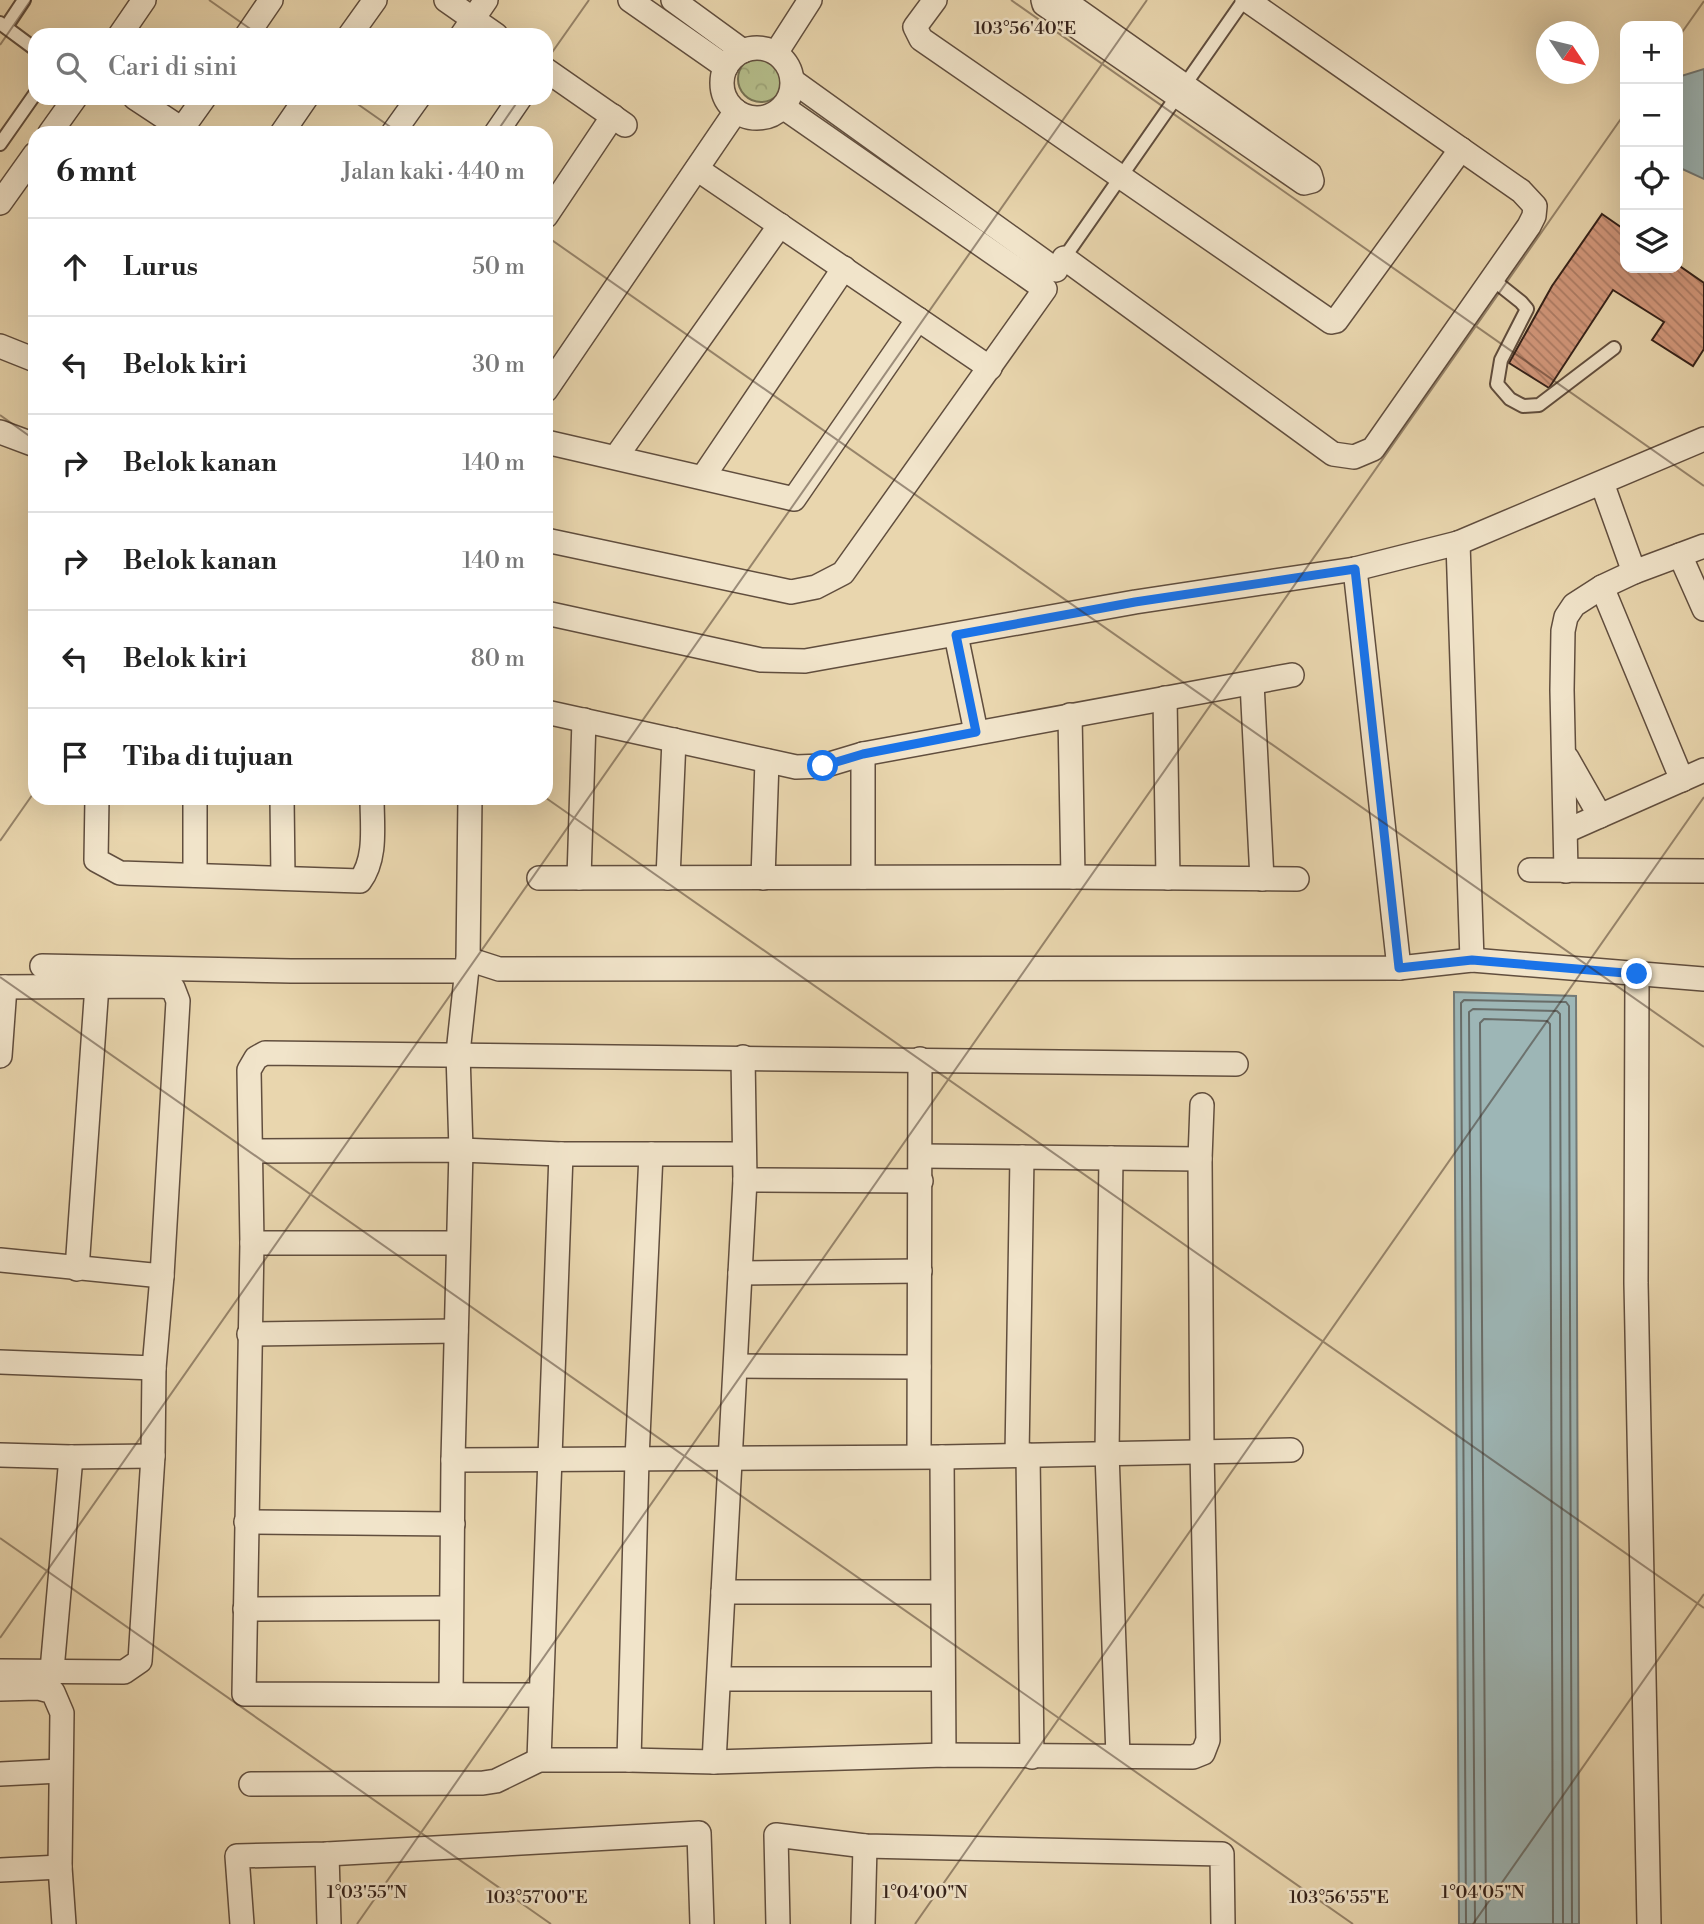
<!DOCTYPE html>
<html lang="id">
<head>
<meta charset="utf-8">
<style>
  body { margin:0; font-family:"Libre Bodoni",serif; background:#f2f2f2; color:#222 }
  .controls { position:absolute; right:21px; top:21px; display:grid; overflow:hidden; border-radius:14px; box-shadow:0 7px 28px #0002 }
  .controls button { width:63px; height:63px; display:grid; place-items:center; padding:0; border:0; border-bottom:2px solid #e0e0e0; background:#fff; color:#222; font:35px sans-serif }
  .compass { position:absolute; left:1536px; top:21px; width:63px; height:63px; border-radius:50%; background:#fff; box-shadow:0 7px 28px #0002; rotate:125deg }
  .stop { position:absolute; width:21px; height:21px; margin:-16px; border:5px solid #1a73e8; border-radius:50%; background:#fff }
  .stop.end { background:#1a73e8; border-color:#fff; box-shadow:0 2px 7px #0008 }
  .list { margin:0; padding:0; list-style:none }
  h2 { display:flex; justify-content:space-between; align-items:center; height:91px; margin:0; padding:0 28px; font-size:30px }
  h2 small { font-size:23px; font-weight:400; color:#767676 }
  .list li { display:grid; grid-template-columns:46px 1fr auto; gap:21px; align-items:center; box-sizing:border-box; height:98px; padding:0 28px; border-top:2px solid #e0e0e0 }
  .list b { display:block; font-size:26px; white-space:nowrap }
  .list em { font-size:23px; font-style:normal; color:#767676 }
  .icon { flex:none; width:38px; height:38px; fill:none; stroke:currentColor; stroke-width:2; stroke-linecap:round; stroke-linejoin:round }
  .map { position:relative; flex:none; width:1704px; height:1924px; overflow:hidden }
  .search { position:absolute; background:#fff; box-shadow:0 7px 28px #0002; left:28px; top:28px; width:525px; height:77px; display:flex; align-items:center; gap:18px; box-sizing:border-box; padding:0 24px; border-radius:21px; color:#767676; font-size:26px }
  .panel { position:absolute; background:#fff; box-shadow:0 7px 28px #0002; left:28px; top:126px; width:525px; height:679px; border-radius:21px }
  .map>svg:first-child { display:block }
  .park { fill:url(#park-crowns); stroke:#747052; stroke-width:2 }
  .water { fill:#9db6b6; stroke:#737a77; stroke-width:2 }
  .lines { fill:none; stroke-linecap:round; stroke-linejoin:round }
  .shore { stroke:#686c68; stroke-width:2 }
  .building { fill:url(#building-back-hatch); stroke:#342119; stroke-width:2 }
  .lane-casing { stroke:#614e3e; stroke-width:16 }
  .street-casing { stroke:#614e3e; stroke-width:26 }
  .lane { stroke:#f1e4ca; stroke-width:12 }
  .street { stroke:#f1e4ca; stroke-width:23 }
  .route { stroke:#1a73e8; stroke-width:9 }
  .ticks { fill:none; stroke:#342119; stroke-width:2; stroke-opacity:0.45 }
  .ticks-label { font-size:18px; text-anchor:middle; fill:#342119; stroke:#f1e4ca; stroke-width:5; stroke-linejoin:round; paint-order:stroke }
</style>
</head>
<body>
<div class="map">
<svg width="1704" height="1924" viewBox="0 0 1704 1924">
  <defs>
    <pattern id="park-crowns" width="20" height="18" patternUnits="userSpaceOnUse" patternTransform="scale(1.75)"><rect width="20" height="18" fill="#b5be8b"/><path d="M2 6a3 3 0 1 1 6 0M12 15a3 3 0 1 1 6 0" fill="none" stroke="#9ca377"/></pattern>
    <pattern id="building-back-hatch" width="6" height="6" patternUnits="userSpaceOnUse" patternTransform="scale(1.75)"><rect width="6" height="6" fill="#d3987c"/><path d="M-1 5l2 2M0 0l6 6M5-1l2 2" fill="none" stroke="#ac7c65"/></pattern>
  </defs>
  <rect width="100%" height="100%" fill="#e9d6ae"/>
  <filter id="stains"><feTurbulence type="fractalNoise" baseFrequency=".00286" numOctaves="4"/><feColorMatrix values="0 0 0 0 .2 0 0 0 0 .09 0 0 0 0 .02 0 0 0 .5 -.17"/></filter>
  <radialGradient id="worn" r=".72"><stop offset=".6" stop-color="#630" stop-opacity="0"/><stop offset="1" stop-color="#630" stop-opacity=".3"/></radialGradient>
  <circle class="park" cx="761" cy="79" r="23"/>
  <g class="water">
    <path d="M 1704,69 L 1704,179 L 1678,167 L 1678,77 Z"/>
    <path d="M 1454,992 L 1576,996 L 1579,1924 L 1459,1924 Z"/>
  </g>
  <g class="lines">
    <g class="shore">
      <path d="M 1466,1924 L 1461,1003 L 1464,1000 L 1566,1002 L 1569,1006 L 1572,1924"/>
      <path d="M 1475,1924 L 1469,1012 L 1473,1009 L 1557,1011 L 1560,1014 L 1563,1924"/>
      <path d="M 1486,1924 L 1480,1023 L 1484,1019 L 1547,1021 L 1550,1024 L 1553,1924"/>
    </g>
  </g>
  <path class="building" d="M 1602,214 L 1625,230 L 1625,268 L 1678,268 L 1678,265 L 1704,283 L 1704,349 L 1693,366 L 1652,340 L 1664,322 L 1613,290 L 1549,388 L 1509,363 L 1552,286 Z"/>
  <g class="lines">
    <g class="lane-casing">
      <g id="lane">
        <path d="M 0,23 L 35,49"/>
        <path d="M 6,27 L 24,0"/>
        <path d="M 0,144 L 35,94"/>
        <path d="M 1062,261 L 1244,0"/>
        <path d="M 1492,279 L 1521,302 L 1527,309 L 1501,360 L 1497,384 L 1510,399 L 1523,406 L 1539,405 L 1614,348"/>
      </g>
    </g>
    <g class="street-casing">
      <g id="street">
        <path d="M 446,0 L 496,35"/>
        <path d="M 630,0 L 726,67"/>
        <path d="M 673,0 L 743,51"/>
        <path d="M 935,0 L 915,27 L 921,39 L 1331,322 L 1336,321 L 1461,149"/>
        <path d="M 1043,0 L 1044,4 L 1304,183 L 1312,181 L 1310,174 L 1063,0"/>
        <path d="M 120,35 L 144,0"/>
        <path d="M 247,35 L 271,0"/>
        <path d="M 350,35 L 375,0"/>
        <path d="M 462,35 L 486,0"/>
        <circle cx="757" cy="83" r="35"/>
        <path d="M 776,53 L 810,0"/>
        <path d="M 546,70 L 625,125"/>
        <path d="M 793,81 L 1056,270"/>
        <path d="M 135,98 L 188,133"/>
        <path d="M 50,133 L 75,98"/>
        <path d="M 179,133 L 204,98"/>
        <path d="M 282,133 L 306,98"/>
        <path d="M 393,133 L 418,98"/>
        <path d="M 496,133 L 520,98"/>
        <path d="M 697,169 L 990,368"/>
        <path d="M 0,203 L 35,154"/>
        <path d="M 546,216 L 613,116"/>
        <path d="M 1064,258 L 1333,454 L 1354,457 L 1373,449 L 1529,226 L 1534,216 L 1535,206 L 1521,191 L 1247,0"/>
        <path d="M 0,346 L 35,360"/>
        <path d="M 546,390 L 736,111"/>
        <path d="M 0,432 L 35,445"/>
        <path d="M 546,442 L 794,499 L 918,319"/>
        <path d="M 616,457 L 780,225"/>
        <path d="M 703,477 L 844,268"/>
        <path d="M 1602,483 L 1634,572"/>
        <path d="M 546,540 L 791,592 L 816,587 L 843,573 L 1045,289 L 783,107"/>
        <path d="M 1458,543 L 1472,960"/>
        <path d="M 1680,555 L 1704,609"/>
        <path d="M 1355,569 L 1399,968"/>
        <path d="M 1602,587 L 1682,780"/>
        <path d="M 546,613 L 761,660 L 805,661 L 1135,602 L 1355,569 L 1458,543 L 1704,439"/>
        <path d="M 956,635 L 976,732"/>
        <path d="M 1252,683 L 1262,879"/>
        <path d="M 1165,698 L 1168,878"/>
        <path d="M 546,712 L 796,767 L 823,766 L 863,754 L 1292,675"/>
        <path d="M 1070,715 L 1073,877"/>
        <path d="M 863,754 L 863,877"/>
        <path d="M 1567,758 L 1600,816"/>
        <path d="M 97,798 L 96,860 L 120,873 L 360,881 C 377,858 372,826 372,798"/>
        <path d="M 282,798 L 283,878"/>
        <path d="M 470,798 L 468,959 L 499,969 L 1399,968 L 1472,960 L 1704,979"/>
        <path d="M 1566,831 L 1704,770"/>
        <path d="M 1530,870 L 1704,871"/>
        <path d="M 1566,871 L 1562,690 L 1563,631 L 1566,617 L 1574,605 L 1602,587 L 1634,572 L 1704,546"/>
        <path d="M 195,875 L 195,798"/>
        <path d="M 539,878 L 1073,877 L 1297,879"/>
        <path d="M 579,878 L 584,720"/>
        <path d="M 668,878 L 674,740"/>
        <path d="M 763,878 L 767,761"/>
        <path d="M 42,966 L 291,971 L 467,971"/>
        <path d="M 1637,974 L 1636,1283 L 1649,1924"/>
        <path d="M 0,987 L 161,986 L 173,988 L 178,1001 L 162,1276 L 154,1368 L 153,1456 L 140,1661 L 124,1672 L 0,1671"/>
        <path d="M 0,1056 L 5,987"/>
        <path d="M 252,1151 L 461,1150 L 561,1154 L 744,1154"/>
        <path d="M 921,1156 L 1200,1159"/>
        <path d="M 1111,1158 L 1107,1453 L 1118,1756"/>
        <path d="M 745,1180 L 921,1181"/>
        <path d="M 252,1243 L 458,1243"/>
        <path d="M 0,1260 L 162,1276"/>
        <path d="M 77,1269 L 97,985"/>
        <path d="M 740,1273 L 920,1271"/>
        <path d="M 249,1334 L 456,1331"/>
        <path d="M 0,1362 L 154,1368"/>
        <path d="M 736,1366 L 919,1367"/>
        <path d="M 0,1455 L 71,1457 L 153,1456"/>
        <path d="M 1017,1455 L 1022,1157"/>
        <path d="M 1028,1455 L 1032,1757"/>
        <path d="M 919,1456 L 920,1059"/>
        <path d="M 942,1457 L 944,1755"/>
        <path d="M 453,1460 L 942,1457 L 1291,1450"/>
        <path d="M 246,1522 L 453,1524"/>
        <path d="M 723,1592 L 942,1592"/>
        <path d="M 245,1609 L 451,1608"/>
        <path d="M 52,1670 L 71,1457"/>
        <path d="M 719,1679 L 943,1679"/>
        <path d="M 0,1689 L 38,1688 L 53,1692 L 62,1713 L 60,1867 L 64,1924"/>
        <path d="M 451,1694 L 453,1460 L 461,1150 L 458,1053 L 468,959"/>
        <path d="M 541,1695 L 244,1694 L 252,1243 L 249,1070 L 256,1058 L 265,1053 L 1236,1064"/>
        <path d="M 539,1760 L 561,1154"/>
        <path d="M 629,1760 L 714,1762 L 944,1755 L 1193,1757 L 1203,1753 L 1208,1740 L 1202,1451 L 1200,1159 L 1202,1105"/>
        <path d="M 714,1762 L 745,1180 L 743,1057"/>
        <path d="M 0,1774 L 60,1771"/>
        <path d="M 251,1784 L 483,1783 L 496,1781 L 539,1760 L 629,1760 L 637,1459 L 651,1154"/>
        <path d="M 327,1854 L 329,1924"/>
        <path d="M 0,1870 L 60,1867"/>
        <path d="M 242,1924 L 237,1856 L 327,1854 L 699,1833 L 702,1924"/>
        <path d="M 778,1924 L 776,1835 L 865,1846 L 1222,1854 L 1223,1924"/>
        <path d="M 863,1924 L 865,1846"/>
      </g>
    </g>
    <use href="#lane" class="lane"/>
    <use href="#street" class="street"/>
  </g>
  <g class="lines">
    <path class="route" d="M 823,766 L 863,754 L 976,732 L 956,635 L 1135,602 L 1355,569 L 1399,968 L 1472,960 L 1637,974"/>
  </g>
  <path class="ticks" d="M 209,0 L 259,35M 1011,0 L 1704,486M 1678,38 L 1704,1M 0,45 L 31,0M 546,61 L 589,0M 349,98 L 399,133M 496,133 L 520,98M 546,236 L 1704,1047M 0,415 L 35,440M 546,798 L 1704,1608M 0,841 L 35,791M 0,977 L 1353,1924M 0,1538 L 551,1924M 0,1638 L 1147,0M 357,1924 L 1625,113M 915,1924 L 1704,797M 1473,1924 L 1704,1594"/>
  <g class="ticks-label">
    <text x="1025" y="34">103°56'40"E</text>
    <text x="367" y="1898">1°03'55"N</text>
    <text x="925" y="1898">1°04'00"N</text>
    <text x="1483" y="1898">1°04'05"N</text>
    <text x="537" y="1903">103°57'00"E</text>
    <text x="1339" y="1903">103°56'55"E</text>
  </g>
  <rect width="100%" height="100%" filter="url(#stains)"/>
  <rect width="100%" height="100%" fill="url(#worn)"/>
</svg>
<div class="controls">
<button>+</button>
<button>−</button>
<button><svg class="icon" aria-label="locate" viewBox="0 0 24 24"><circle cx="12" cy="12" r="6"/><path d="M12 2v4M12 18v4M2 12h4M18 12h4"/></svg></button>
<button><svg class="icon" aria-label="layers" viewBox="0 0 24 24"><path d="M12 4l9 5-9 5-9-5zM3 14l9 5 9-5"/></svg></button>
</div>
<svg class="compass" viewBox="-18 -18 36 36"><path d="M0-13l5 13h-10z" fill="#e53935"/><path d="M0 13l5-13h-10z" fill="#767676"/></svg>
<div class="stop" style="left:823px;top:766px"></div>
<div class="stop end" style="left:1637px;top:974px"></div>
<div class="search"><svg class="icon" aria-label="search" viewBox="0 0 24 24"><circle cx="10" cy="10" r="6"/><path d="M15 15l6 6"/></svg>Cari di sini</div>
<section class="panel">
<h2>6 mnt<small>Jalan kaki · 440 m</small></h2>
<ul class="list">
<li><svg class="icon" aria-label="ahead" viewBox="0 0 24 24"><path d="M12 20V5M6 11l6-6 6 6"/></svg><div><b>Lurus</b></div><em>50 m</em></li>
<li><svg class="icon" aria-label="left" viewBox="0 0 24 24"><path d="M17 20v-9H6M10 6l-5 5 5 5"/></svg><div><b>Belok kiri</b></div><em>30 m</em></li>
<li><svg class="icon" aria-label="right" viewBox="0 0 24 24"><path d="M7 20v-9h11M14 6l5 5-5 5"/></svg><div><b>Belok kanan</b></div><em>140 m</em></li>
<li><svg class="icon" aria-label="right" viewBox="0 0 24 24"><path d="M7 20v-9h11M14 6l5 5-5 5"/></svg><div><b>Belok kanan</b></div><em>140 m</em></li>
<li><svg class="icon" aria-label="left" viewBox="0 0 24 24"><path d="M17 20v-9H6M10 6l-5 5 5 5"/></svg><div><b>Belok kiri</b></div><em>80 m</em></li>
<li><svg class="icon" aria-label="arrive" viewBox="0 0 24 24"><path d="M6 21V4h12l-3 4 3 4H6"/></svg><div><b>Tiba di tujuan</b></div></li>
</ul>
</section>
</div>
</body>
</html>
